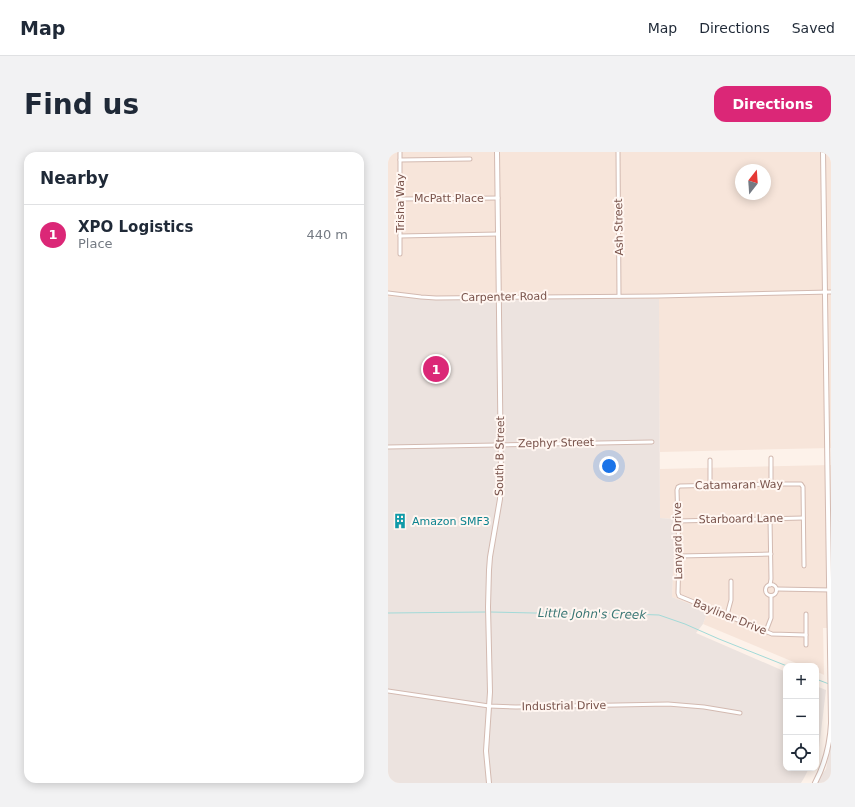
<!DOCTYPE html>
<html lang="en">
<head>
<meta charset="utf-8">
<style>
  body { margin:0; font-family:"DejaVu Sans",sans-serif; background:#f2f2f3; color:#1f2937 }
  .controls { position:absolute; right:12px; bottom:12px; display:grid; overflow:hidden; border-radius:8px; box-shadow:0 2px 10px #0003 }
  .controls button { width:36px; height:36px; display:grid; place-items:center; padding:0; border:0; border-bottom:1px solid #e0e1e3; background:#fff; color:#1f2937; font:20px sans-serif }
  .compass { position:absolute; left:347px; top:12px; width:36px; height:36px; border-radius:50%; background:#fff; box-shadow:0 2px 10px #0003; rotate:17deg }
  .you { position:absolute; left:221px; top:314px; width:14px; height:14px; margin:-10px; border:3px solid #fff; border-radius:50%; background:#1a73e8; box-shadow:0 0 0 6px #1a73e833 }
  .badge { display:grid; place-items:center; width:26px; height:26px; border-radius:50%; background:#db2777; color:#fff; font-size:13px; font-weight:700 }
  .pin { position:absolute; translate:-50% -50%; border:2px solid #fff; box-shadow:0 1px 4px #0006 }
  .list { margin:0; padding:0; list-style:none }
  h2 { display:flex; justify-content:space-between; align-items:center; height:52px; margin:0; padding:0 16px; font-size:17px }
  h2 small { font-size:13px; font-weight:400; color:#747a83 }
  .list li { display:grid; grid-template-columns:26px 1fr auto; gap:12px; align-items:center; box-sizing:border-box; height:60px; padding:0 16px; border-top:1px solid #e0e1e3 }
  .list b { display:block; font-size:15px; white-space:nowrap }
  .list p { margin:0; font-size:13px; white-space:nowrap; color:#747a83 }
  .list em { font-size:13px; font-style:normal; color:#747a83 }
  .icon { flex:none; width:22px; height:22px; fill:none; stroke:currentColor; stroke-width:2; stroke-linecap:round; stroke-linejoin:round }
  .map { position:relative; flex:none; width:443px; height:631px; overflow:hidden; border-radius:12px }
  header { display:flex; align-items:center; gap:24px; box-sizing:border-box; height:56px; padding:0 20px; background:#fff; border-bottom:1px solid #e0e1e3 }
  header strong { font-size:19px }
  nav { display:flex; gap:22px; margin-inline-start:auto; font-size:14px }
  .intro { display:flex; align-items:center; justify-content:space-between; box-sizing:border-box; height:96px; padding:0 24px }
  h1 { margin:0; font-size:28px }
  .button { padding:10px 18px; border-radius:12px; background:#db2777; color:#fff; font-size:14px; font-weight:700 }
  main { display:flex; gap:24px; padding:0 24px }
  aside { flex:1; background:#fff; border-radius:12px; box-shadow:0 2px 10px #0003 }
  .map>svg:first-child { display:block }
  .residential { fill:#f7e5da; fill-rule:evenodd }
  .industrial { fill:#ece3df }
  .lines { fill:none; stroke-linecap:round; stroke-linejoin:round }
  .stream { stroke:#a2dad8; stroke-width:1 }
  .minor-casing { stroke:#d3bab1; stroke-width:5 }
  .tertiary-casing { stroke:#d3bab1; stroke-width:6 }
  .minor { stroke:#fff; stroke-width:3 }
  .tertiary { stroke:#fff; stroke-width:4 }
  .labels { text-anchor:middle; dominant-baseline:central; stroke-width:4; stroke-linejoin:round; paint-order:stroke }
  .street-label { font-size:11px; fill:#79534b; stroke:#fff6f1 }
  .culture-label { font-size:11px; fill:#0d838f; stroke:#fff6f1; text-anchor:start }
  .water-label { font-size:12px; font-style:italic; fill:#3b7775; stroke:#fff6f1 }
</style>
</head>
<body>
<header>
<strong>Map</strong>
<nav><a>Map</a><a>Directions</a><a>Saved</a></nav>
</header>
<div class="intro"><h1>Find us</h1><a class="button">Directions</a></div>
<main>
<aside>
<h2>Nearby<small></small></h2>
<ul class="list">
<li><span class="badge">1</span><div><b>XPO Logistics</b><p>Place</p></div><em>440 m</em></li>
</ul>
</aside>
<div class="map">
<svg width="443" height="631" viewBox="0 0 443 631">
  <rect width="100%" height="100%" fill="#fdf2ea"/>
  <g class="residential">
    <path d="M 0,0 L 443,0 L 443,296 L 272,300 L 270,147 L 0,145 ZM 353,18 L 377,18 L 377,42 L 353,42 Z"/>
    <path d="M 443,313 L 443,476 L 435,476 L 436,523 L 428,519 L 428,514 L 415,514 L 315,472 L 320,459 L 284,445 L 287,367 L 272,366 L 272,317 Z"/>
  </g>
  <g class="industrial">
    <path d="M 0,145 L 271,147 L 272,366 L 287,367 L 287,379 L 284,445 L 320,459 L 315,472 L 308,481 L 398,520 L 398,616 L 421,616 L 416,626 L 413,631 L 0,631 Z"/>
    <path d="M 428,534 L 438,538 L 431,596 L 428,602 Z"/>
    <path d="M 443,591 L 443,631 L 428,631 L 438,617 Z"/>
  </g>
  <g class="lines">
    <g class="stream">
      <path d="M 102,460 L 190,462 L 214,461 L 271,463 L 297,472 L 331,487 L 399,514"/>
      <path d="M 0,461 L 99,460"/>
      <path d="M 428,527 L 441,532"/>
    </g>
    <g class="minor-casing">
      <g id="minor">
        <path d="M 12,0 L 12,102"/>
        <path d="M 230,0 L 231,144"/>
        <path d="M 12,8 L 82,7"/>
        <path d="M 12,47 L 110,46"/>
        <path d="M 12,84 L 110,82"/>
        <path d="M 0,141 L 33,145 L 48,146 L 270,144 L 443,140"/>
        <path d="M 0,295 L 264,290"/>
        <path d="M 322,308 L 322,334"/>
        <path d="M 383,332 L 383,306"/>
        <path d="M 290,369 L 415,366"/>
        <path d="M 291,404 L 383,402"/>
        <path d="M 416,414 L 415,335 L 413,332 L 383,332 L 292,334 L 290,335 L 289,338 L 291,404 L 290,441 L 291,444 L 384,482 L 418,483"/>
        <circle cx="383" cy="438" r="5.5"/>
        <path d="M 382,433 L 383,427 L 382,367"/>
        <path d="M 389,437 L 443,438"/>
        <path d="M 418,462 L 418,493"/>
        <path d="M 339,463 L 343,448 L 343,429"/>
        <path d="M 378,479 L 383,466 L 383,444"/>
        <path d="M 0,539 L 101,554 L 128,555 L 280,552 L 316,555 L 352,561"/>
      </g>
    </g>
    <g class="tertiary-casing">
      <g id="tertiary">
        <path d="M 101,631 L 98,599 L 102,540 L 100,455 L 101,418 L 102,405 L 112,347 L 113,322 L 109,0"/>
        <path d="M 427,631 C 437,612 442,592 443,571 L 435,0"/>
      </g>
    </g>
    <use href="#minor" class="minor"/>
    <use href="#tertiary" class="tertiary"/>
  </g>
  <defs>
    <g id="building-bare" transform="scale(1.2)"><path d="M-4-6H4V6H1V3H-1V6H-4ZM-2.5-4.3h1.7v1.8h-1.7ZM.8-4.3h1.7v1.8H.8ZM-2.5-1h1.7V.8h-1.7ZM.8-1h1.7V.8H.8Z" fill="#0f9aa8" stroke="#fff6f1" stroke-width="2.5" paint-order="stroke"/></g>
  </defs>
  <g fill-rule="evenodd">
    <use href="#building-bare" x="12" y="369"/>
  </g>
  <g class="labels">
    <g class="street-label">
      <text x="61" y="46">McPatt Place</text>
      <text transform="translate(12 51) rotate(-90)">Trisha Way</text>
      <text transform="translate(231 75) rotate(-91)">Ash Street</text>
      <text transform="translate(116 145) rotate(-1)">Carpenter Road</text>
      <text transform="translate(168 291) rotate(-1)">Zephyr Street</text>
      <text transform="translate(112 304) rotate(-89)">South B Street</text>
      <text transform="translate(351 333) rotate(-1)">Catamaran Way</text>
      <text transform="translate(353 367) rotate(-1)">Starboard Lane</text>
      <text transform="translate(290 389) rotate(-91)">Lanyard Drive</text>
      <text transform="translate(342 465) rotate(22)">Bayliner Drive</text>
      <text transform="translate(176 554) rotate(-1)">Industrial Drive</text>
    </g>
    <g class="culture-label">
      <text x="24" y="369">Amazon SMF3</text>
    </g>
    <g class="water-label">
      <text transform="translate(204 462) rotate(1)">Little John's Creek</text>
    </g>
  </g>
</svg>
<div class="controls">
<button>+</button>
<button>−</button>
<button><svg class="icon" aria-label="locate" viewBox="0 0 24 24"><circle cx="12" cy="12" r="6"/><path d="M12 2v4M12 18v4M2 12h4M18 12h4"/></svg></button>
</div>
<svg class="compass" viewBox="-18 -18 36 36"><path d="M0-13l5 13h-10z" fill="#e53935"/><path d="M0 13l5-13h-10z" fill="#747a83"/></svg>
<div class="you"></div>
<div class="pin badge" style="left:48px;top:217px">1</div>
</div>
</main>
</body>
</html>
